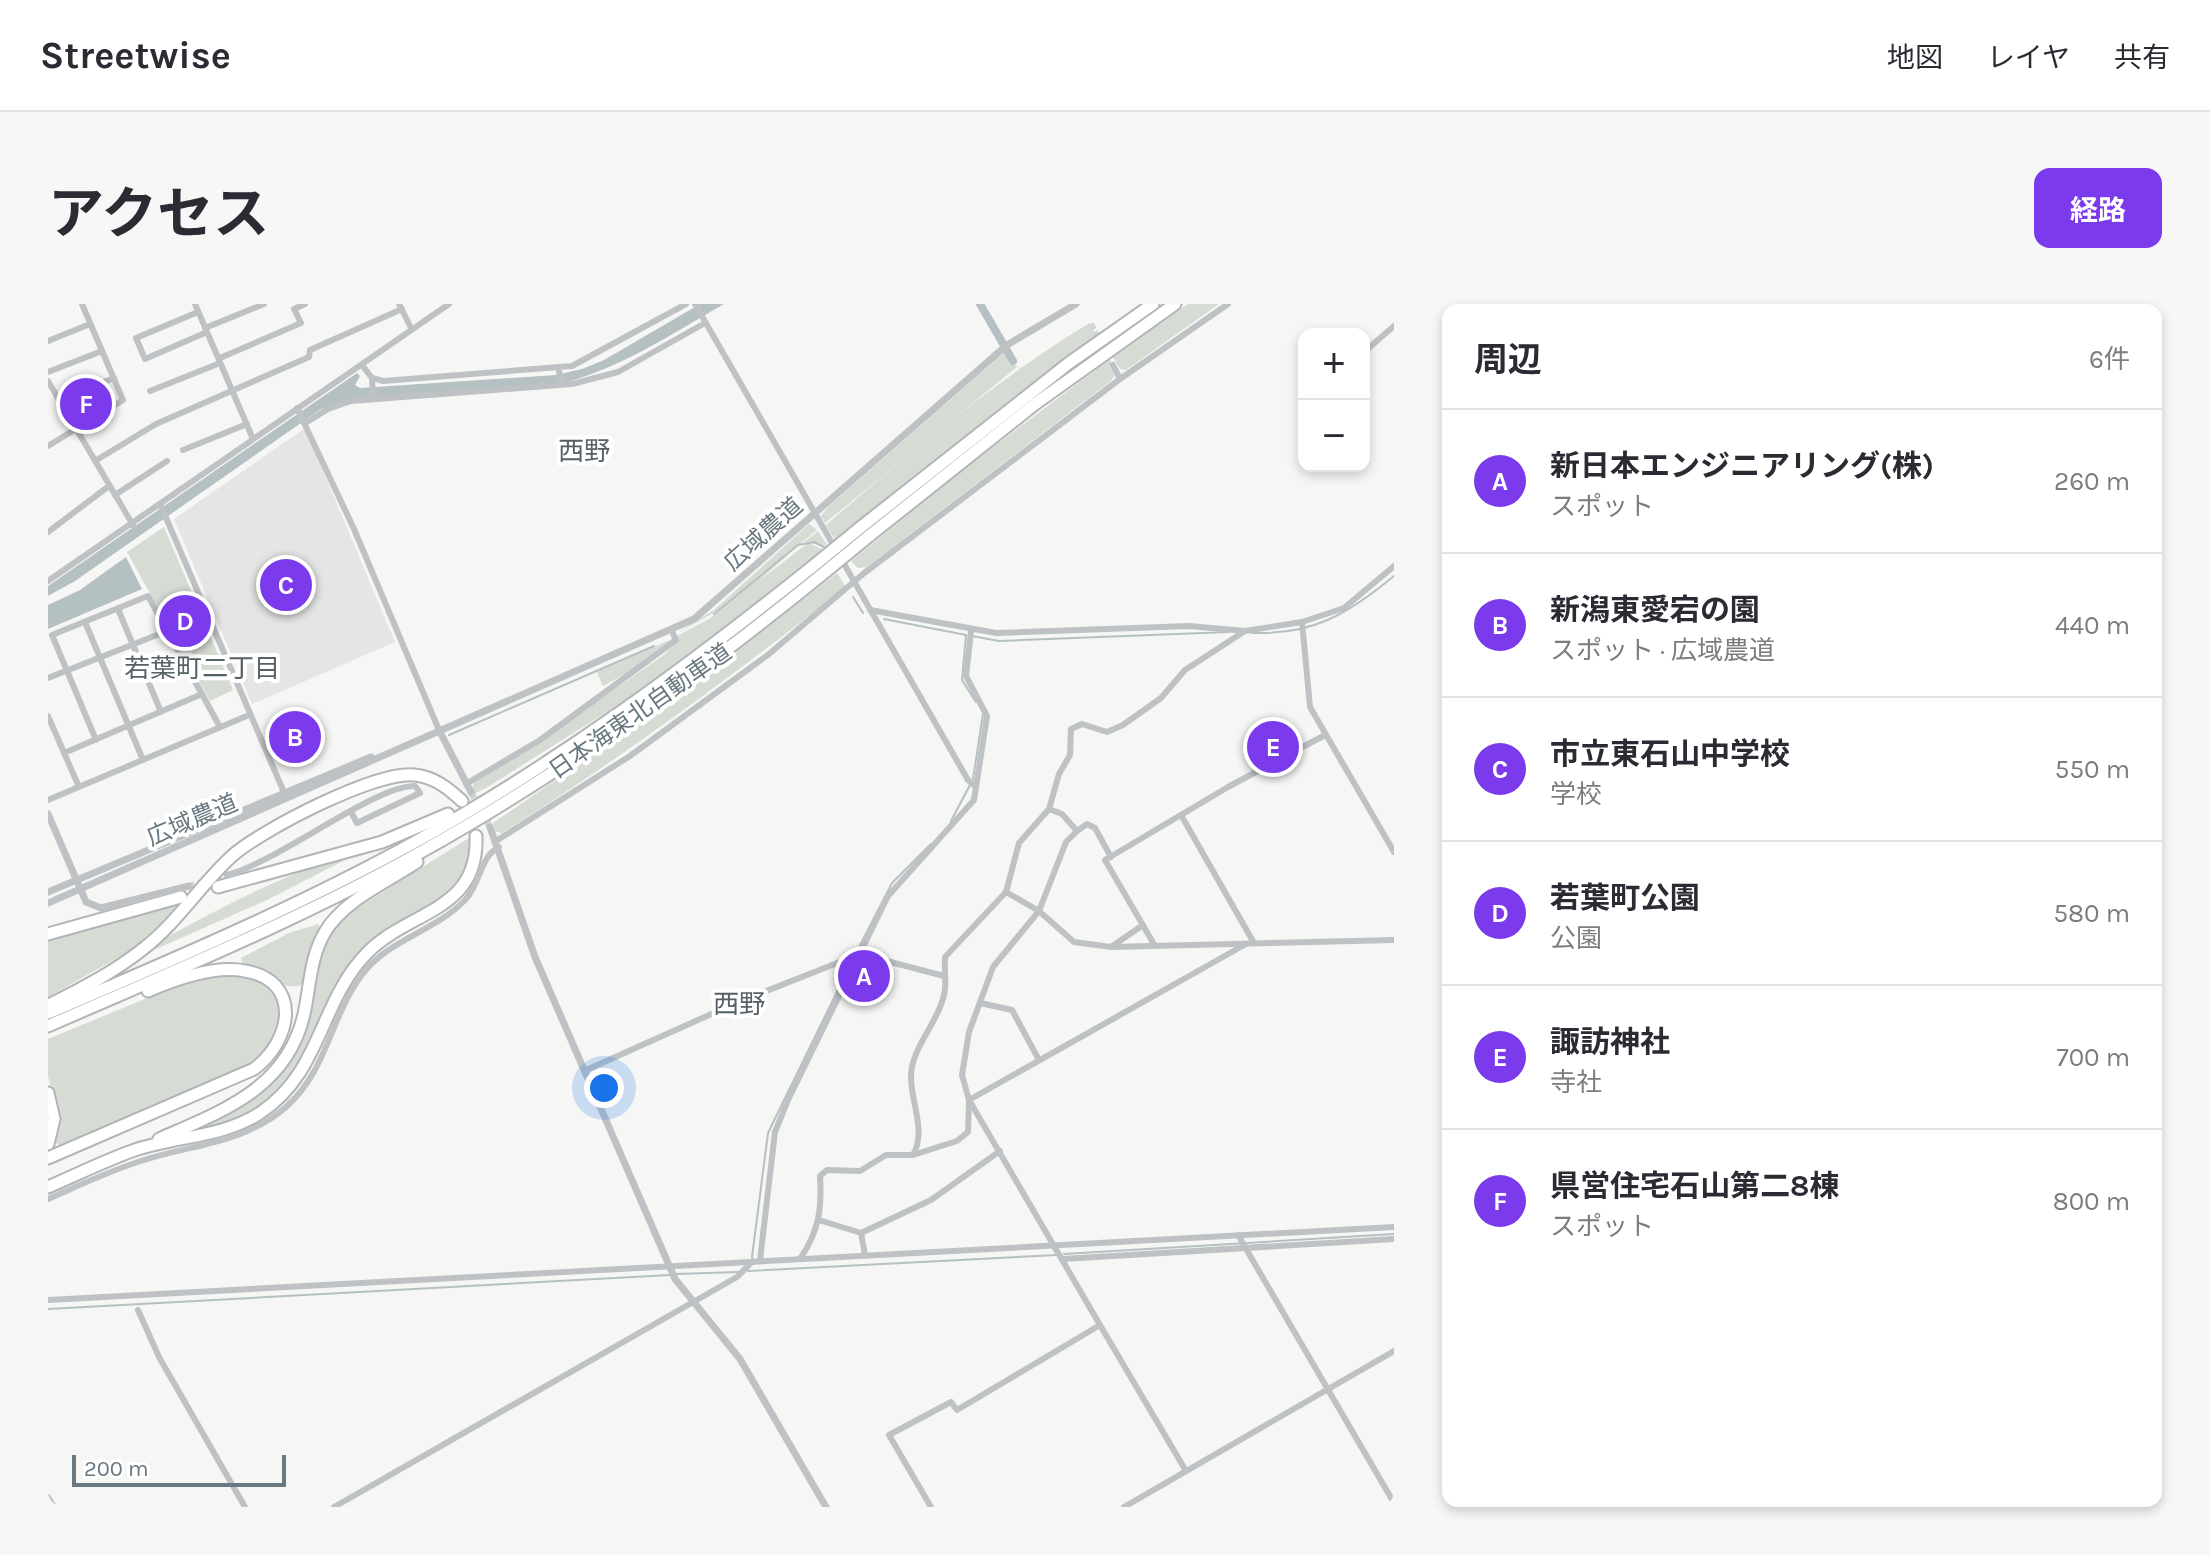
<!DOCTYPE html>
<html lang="ja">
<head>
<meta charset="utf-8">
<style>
  body { margin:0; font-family:Karla,"Noto Sans JP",sans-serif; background:#f7f7f7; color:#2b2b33 }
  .controls { position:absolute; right:24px; top:24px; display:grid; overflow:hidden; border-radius:16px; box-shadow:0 4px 12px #0003 }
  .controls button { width:72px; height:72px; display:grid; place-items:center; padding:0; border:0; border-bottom:2px solid #e1e1e2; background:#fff; color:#2b2b33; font:40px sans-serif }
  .scale { position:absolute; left:24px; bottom:20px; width:214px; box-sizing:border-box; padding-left:8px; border:4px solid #697881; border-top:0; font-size:22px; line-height:28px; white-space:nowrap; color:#697881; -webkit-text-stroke:6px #fff; paint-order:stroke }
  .you { position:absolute; left:556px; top:784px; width:28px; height:28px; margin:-20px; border:6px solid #fff; border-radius:50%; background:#1a73e8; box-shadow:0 0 0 12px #1a73e833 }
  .badge { display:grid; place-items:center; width:52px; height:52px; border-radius:50%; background:#7c3aed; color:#fff; font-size:26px; font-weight:700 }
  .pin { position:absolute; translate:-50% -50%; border:4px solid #fff; box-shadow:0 2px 8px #0006 }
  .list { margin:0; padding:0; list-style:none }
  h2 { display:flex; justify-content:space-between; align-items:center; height:104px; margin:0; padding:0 32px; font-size:34px }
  h2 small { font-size:26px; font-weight:400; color:#7c7c81 }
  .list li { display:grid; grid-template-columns:52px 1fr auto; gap:24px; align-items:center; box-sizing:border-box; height:144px; padding:0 32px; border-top:2px solid #e1e1e2 }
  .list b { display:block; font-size:30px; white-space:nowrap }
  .list p { margin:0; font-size:26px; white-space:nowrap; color:#7c7c81 }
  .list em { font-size:26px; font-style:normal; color:#7c7c81 }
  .map { position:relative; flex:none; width:1346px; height:1203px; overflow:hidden; border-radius:16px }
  header { display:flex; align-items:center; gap:48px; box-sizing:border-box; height:112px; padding:0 40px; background:#fff; border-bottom:2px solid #e1e1e2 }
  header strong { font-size:38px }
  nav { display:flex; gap:44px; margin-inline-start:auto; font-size:28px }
  .intro { display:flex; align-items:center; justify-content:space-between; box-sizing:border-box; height:192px; padding:0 48px }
  h1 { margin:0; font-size:56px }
  .button { padding:20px 36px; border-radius:16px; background:#7c3aed; color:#fff; font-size:28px; font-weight:700 }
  main { display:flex; gap:48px; padding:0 48px }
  aside { flex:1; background:#fff; border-radius:16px; box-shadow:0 4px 12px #0003 }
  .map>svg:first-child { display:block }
  .built { fill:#e4e5e4 }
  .green { fill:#d6dbd3 }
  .water { fill:#b5c0c3 }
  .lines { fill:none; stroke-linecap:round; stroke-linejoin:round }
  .stream { stroke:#b5c0c3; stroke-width:2 }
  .canal { stroke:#b5c0c3; stroke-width:8 }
  .minor-tunnel { stroke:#d3d6d7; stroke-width:6; stroke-dasharray:6 3; stroke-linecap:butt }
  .tertiary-tunnel { stroke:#d3d6d7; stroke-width:7; stroke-dasharray:7 3.5; stroke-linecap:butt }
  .motorway-casing { stroke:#b2b5b8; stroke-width:15 }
  .minor { stroke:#bec2c5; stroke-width:6 }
  .tertiary { stroke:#bec2c5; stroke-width:7 }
  .motorway { stroke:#fff; stroke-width:11 }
  .motorway-bridge-casing { stroke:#b2b5b8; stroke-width:15; stroke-linecap:butt }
  .motorway-bridge { stroke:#fff; stroke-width:11 }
  .labels { text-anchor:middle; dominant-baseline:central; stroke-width:8; stroke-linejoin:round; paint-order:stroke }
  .street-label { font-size:24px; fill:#697881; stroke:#fff }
  .neighbourhood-label { font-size:26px; fill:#566167; stroke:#fff }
</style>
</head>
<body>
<header>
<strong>Streetwise</strong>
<nav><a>地図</a><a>レイヤ</a><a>共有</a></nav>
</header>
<div class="intro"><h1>アクセス</h1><a class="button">経路</a></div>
<main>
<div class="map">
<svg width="1346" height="1203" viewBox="0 0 1346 1203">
  <rect width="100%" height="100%" fill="#f6f6f4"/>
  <path class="built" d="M 257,124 L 347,338 L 204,400 L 126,215 Z"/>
  <g class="green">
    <path d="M 1140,0 L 1171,0 L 1078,66 L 1072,65 L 1064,52 Z"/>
    <path d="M 1042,19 L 1048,31 L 787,236 L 778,221 C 861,149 947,76 1042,19 Z"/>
    <path d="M 957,48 L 969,63 L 777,219 L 773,212 L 780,203 Z"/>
    <path d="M 1062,55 L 1067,70 L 1063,77 L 819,263 L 810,264 L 803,257 L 917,164 Z"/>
    <path d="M 761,220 L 769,226 L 667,308 L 628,330 L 667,305 Z"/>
    <path d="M 116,223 L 185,386 L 162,397 L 79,248 Z"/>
    <path d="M 770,227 L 780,242 L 761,239 L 776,246 L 600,382 L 438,484 L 428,489 L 425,486 L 425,478 L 492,437 L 620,348 L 617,349 L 631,337 L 629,332 L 661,315 L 747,244 L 712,276 L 760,239 L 756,238 Z"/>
    <path d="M 789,269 L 798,283 C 687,370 574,454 454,529 L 447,527 L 445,519 L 640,385 Z"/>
    <path d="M 624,335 L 588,364 L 555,382 L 549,368 Z"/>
    <path d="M 421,534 C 428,598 351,608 315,645 C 299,662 291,682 281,702 C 271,724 262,748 249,768 C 228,803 180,824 141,828 L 195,801 L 221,782 L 239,761 L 272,648 L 283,625 L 303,608 Z"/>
    <path d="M 293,554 L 295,557 L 219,596 L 106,646 L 105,642 L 112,637 C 169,606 231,572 293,554 Z"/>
    <path d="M 138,598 L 87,644 L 0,693 L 0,635 Z"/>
    <path d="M 270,620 L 274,627 L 256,680 C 233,690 219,667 195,662 L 193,654 L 241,629 Z"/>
    <path d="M 175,671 C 216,671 250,698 225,741 C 208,770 54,826 15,842 L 7,839 L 11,815 L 0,772 L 0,735 L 121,685 Z"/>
  </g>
  <g class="water">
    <path d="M 652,0 L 676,0 C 622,31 572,65 511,80 L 308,94 L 273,105 L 27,277 L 0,292 L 0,282 L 309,69 L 312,72 L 307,81 L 312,84 L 508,71 L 534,65 L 556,56 Z"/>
    <path d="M 78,253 L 94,285 L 0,325 L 0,301 L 32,286 Z"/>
  </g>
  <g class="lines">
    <g class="stream">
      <path d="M 805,293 L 815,309"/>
      <path d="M 666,310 L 750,241 L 766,238 L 776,243"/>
      <path d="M 836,315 L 918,331"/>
      <path d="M 1204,329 C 1265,331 1300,310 1346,272"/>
      <path d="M 918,331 L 914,376 L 928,398"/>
      <path d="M 924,332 L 951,337 L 1181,328"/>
      <path d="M 401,431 L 606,342"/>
      <path d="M 925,475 L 935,410"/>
      <path d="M 903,517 L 922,481"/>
      <path d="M 808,649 L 844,579 L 883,540"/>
      <path d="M 1016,950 L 1346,930"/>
      <path d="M 704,953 L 720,829 L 805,655"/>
      <path d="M 700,967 L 1009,951"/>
      <path d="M 628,970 L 690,968"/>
      <path d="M 0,1005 L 622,971"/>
    </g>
    <path class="canal" d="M 932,0 L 965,57"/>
    <g class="minor-tunnel">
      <path d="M 1043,20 L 1053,39"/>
      <path d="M 141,582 L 179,571"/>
    </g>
    <path class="tertiary-tunnel" d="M 423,488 L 442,523"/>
    <g class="motorway-casing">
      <g id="motorway">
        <path d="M 813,223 L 1021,59 L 1105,0"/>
        <path d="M 821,232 L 987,100 L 1127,0"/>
        <path d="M 170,583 L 334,538 L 400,510"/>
        <path d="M 0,630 L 133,593"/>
        <path d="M 1,701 C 33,685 66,668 95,645 C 130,618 152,581 184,552 C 213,526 329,466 367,471 C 386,473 400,484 414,497"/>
        <path d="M 0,709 C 124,656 249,603 367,538 C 509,459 638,364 764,263"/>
        <path d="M 0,722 C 126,667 253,615 373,548 C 515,469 645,375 771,273"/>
        <path d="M 0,789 L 6,815 L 0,840"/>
        <path d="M 111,835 C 174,807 239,785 256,710 C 262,683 262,653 277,628 C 296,596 339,578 369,558"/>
        <path d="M 0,854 L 206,765 C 244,737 255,677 197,667 C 167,661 128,675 100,687"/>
        <path d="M 0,883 C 28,871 56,857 84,847 C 126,832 174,834 212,809 C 274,768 271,698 319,649 C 361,606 431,608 428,532"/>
      </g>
    </g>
    <g class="minor">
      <path d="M 147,0 L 205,135"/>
      <path d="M 351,0 L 363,24"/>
      <path d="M 647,0 L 920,476 L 927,482"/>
      <path d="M 0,1 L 3,0"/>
      <path d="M 150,8 L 88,34 L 97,55 L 159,28"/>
      <path d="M 157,24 L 216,0"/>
      <path d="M 0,37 L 42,20"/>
      <path d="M 1316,48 L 1346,22"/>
      <path d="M 172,54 L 253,19 L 246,5 L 257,0"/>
      <path d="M 314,61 L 324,74 L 335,77 L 524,62 L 638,0"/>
      <path d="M 1065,61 L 1072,75"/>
      <path d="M 0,68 L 54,47"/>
      <path d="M 511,68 L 516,80"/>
      <path d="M 324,74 L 325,95"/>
      <path d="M 0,77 L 85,221"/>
      <path d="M 102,87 L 172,59"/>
      <path d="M 12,96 L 66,74"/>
      <path d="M 249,104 L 306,225 L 391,426"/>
      <path d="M 259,118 L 280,105 L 303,97 L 524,80 L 570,68 L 657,19"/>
      <path d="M 0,142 L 75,96 L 34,0"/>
      <path d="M 135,146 L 199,120"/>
      <path d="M 47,157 L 108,120 L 261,53 L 262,46 L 354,5"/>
      <path d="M 67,191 L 119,157"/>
      <path d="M 113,202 L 238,493"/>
      <path d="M 0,228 L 61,182"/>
      <path d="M 0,277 L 401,0"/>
      <path d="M 70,305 L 113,408"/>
      <path d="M 822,306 L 948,329 L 1141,322 L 1197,327 L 1254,318 L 1296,304 L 1346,262"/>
      <path d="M 37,318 L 95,456"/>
      <path d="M 1254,318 L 1262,403 L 1346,548"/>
      <path d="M 0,374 L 119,327"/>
      <path d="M 0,412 L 31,483"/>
      <path d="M 48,436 L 4,331 L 100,292 L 172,423"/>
      <path d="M 16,449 L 154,390"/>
      <path d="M 418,480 L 492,436 L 628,336 L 623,325"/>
      <path d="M 0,496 L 201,411"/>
      <path d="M 1001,505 L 1014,510 L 1029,527 L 1039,520 L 1047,524 L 1063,553"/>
      <path d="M 1133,511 L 1206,639"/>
      <path d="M 448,537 L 582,452 L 721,350 L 815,270 L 1072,75 L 1180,0"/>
      <path d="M 179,571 C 230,558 327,481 367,482 L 372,489 L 309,519 L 303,508"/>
      <path d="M 958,588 L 991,607 L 1026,638 L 1063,643 L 1346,636"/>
      <path d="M 1107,642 L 1057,556 L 1180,483 L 1277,431"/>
      <path d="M 1063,643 L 1095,621"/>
      <path d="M 932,699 L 964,706 L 991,756"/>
      <path d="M 536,767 L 688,699 L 812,650 L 896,672"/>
      <path d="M 865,851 L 909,837 L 920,828 L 921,796 L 914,771 L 921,728 L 945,663 L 991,607 L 1018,538 L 1029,527"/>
      <path d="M 0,895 C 32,881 63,866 96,856 C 146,840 197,839 238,803 C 279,767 282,714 313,672 C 340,635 386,628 416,597 C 432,582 432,552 451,543"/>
      <path d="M 771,916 L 813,929 L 883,896 L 952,847"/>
      <path d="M 813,929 L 817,951"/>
      <path d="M 1190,931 L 1346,1199"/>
      <path d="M 752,955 C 771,927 774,905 772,872 L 779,866 L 812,867 L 838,851 L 865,851 C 879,826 862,797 863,771 C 864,743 890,719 896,691 C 899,680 896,665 897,653 L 958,588 L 971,539 L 1001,505 L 1011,470 L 1022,451 L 1023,425 L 1034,420 L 1059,428 L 1075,421 L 1113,394 L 1137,366 L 1197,327"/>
      <path d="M 1015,955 L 1346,935"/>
      <path d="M 712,956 L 727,828 L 740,796 L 840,592 L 926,496 L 939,412 L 918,372 L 923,327"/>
      <path d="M 0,996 L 1346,923"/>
      <path d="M 90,1006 L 111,1053 L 197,1203"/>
      <path d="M 1052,1021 L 1138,1167"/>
      <path d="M 0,1193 L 6,1203"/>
      <path d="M 286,1203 L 689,973 L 705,957"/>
      <path d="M 883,1203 L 841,1131 L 903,1098 L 909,1106 L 1052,1021 L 921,796 L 1198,640"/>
      <path d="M 1076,1203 L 1346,1047"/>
    </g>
    <g class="tertiary">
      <path d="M 391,426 L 423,488"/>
      <path d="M 0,510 L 38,598 L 53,604 L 141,582"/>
      <path d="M 442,523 L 487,653 L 627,975 L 692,1055 L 778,1203"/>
      <path d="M 0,588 L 323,453"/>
      <path d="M 0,599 L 646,315 L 959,41 L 1028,0"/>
    </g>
    <use href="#motorway" class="motorway"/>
    <g class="motorway-bridge-casing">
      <g id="motorway-bridge">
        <path d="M 764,263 L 813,223"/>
        <path d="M 771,273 L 821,232"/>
      </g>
    </g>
    <use href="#motorway-bridge" class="motorway-bridge"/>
  </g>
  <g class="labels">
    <g class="street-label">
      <text transform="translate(715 230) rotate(-42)">広域農道</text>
      <text transform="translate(592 407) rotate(-35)">日本海東北自動車道</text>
      <text transform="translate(144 516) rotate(-23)">広域農道</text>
    </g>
    <g class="neighbourhood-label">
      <text x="536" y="147">西野</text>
      <text x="154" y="364">若葉町二丁目</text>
      <text x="691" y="700">西野</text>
    </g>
  </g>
</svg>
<div class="controls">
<button>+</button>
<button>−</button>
</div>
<div class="scale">200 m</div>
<div class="you"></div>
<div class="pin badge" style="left:816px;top:672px">A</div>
<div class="pin badge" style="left:247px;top:433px">B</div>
<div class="pin badge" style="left:238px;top:281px">C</div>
<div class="pin badge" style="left:137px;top:317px">D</div>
<div class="pin badge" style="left:1225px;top:443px">E</div>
<div class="pin badge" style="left:38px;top:100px">F</div>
</div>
<aside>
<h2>周辺<small>6件</small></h2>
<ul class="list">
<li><span class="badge">A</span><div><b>新日本エンジニアリング(株)</b><p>スポット</p></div><em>260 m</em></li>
<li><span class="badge">B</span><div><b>新潟東愛宕の園</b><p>スポット · 広域農道</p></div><em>440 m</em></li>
<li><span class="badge">C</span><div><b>市立東石山中学校</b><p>学校</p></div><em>550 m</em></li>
<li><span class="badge">D</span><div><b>若葉町公園</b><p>公園</p></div><em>580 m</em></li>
<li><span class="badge">E</span><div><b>諏訪神社</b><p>寺社</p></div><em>700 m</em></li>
<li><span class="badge">F</span><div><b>県営住宅石山第二8棟</b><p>スポット</p></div><em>800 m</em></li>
</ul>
</aside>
</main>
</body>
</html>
